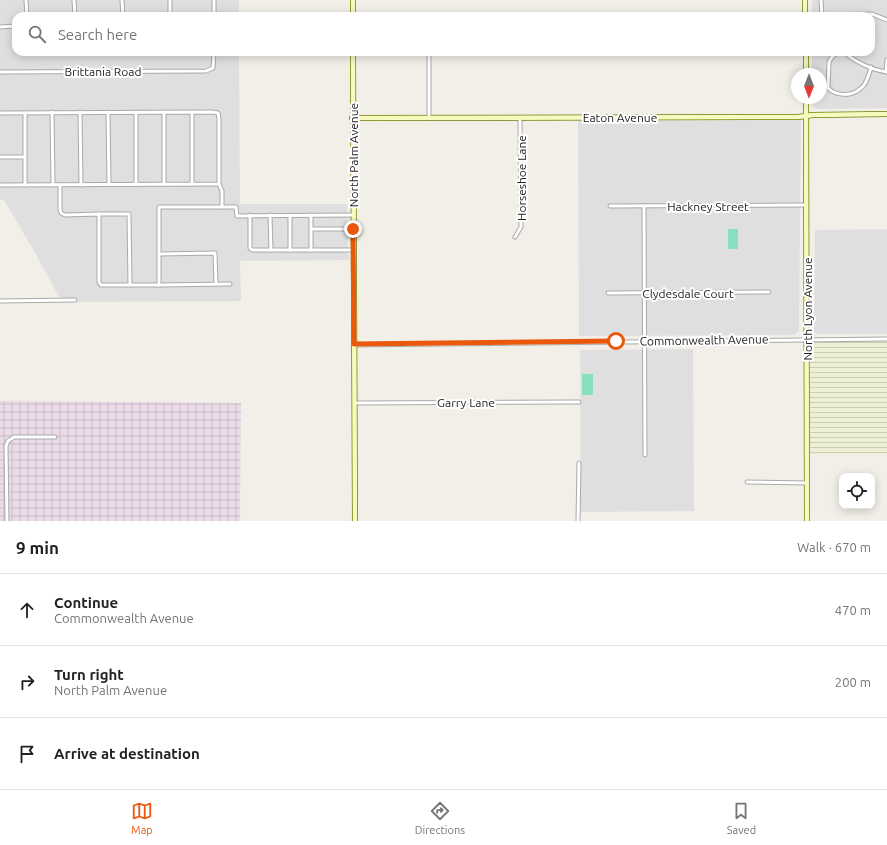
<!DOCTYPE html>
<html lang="en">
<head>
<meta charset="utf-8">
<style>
  body { margin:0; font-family:Ubuntu,sans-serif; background:#f6f6f6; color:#202124 }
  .controls { position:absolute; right:12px; bottom:12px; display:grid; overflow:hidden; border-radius:8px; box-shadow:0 2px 10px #0003 }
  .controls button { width:36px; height:36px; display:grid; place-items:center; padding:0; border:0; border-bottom:1px solid #e0e0e0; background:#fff; color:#202124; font:20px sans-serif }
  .compass { position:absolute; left:791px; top:68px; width:36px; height:36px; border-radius:50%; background:#fff; box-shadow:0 2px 10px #0003; rotate:180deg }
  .stop { position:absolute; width:12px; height:12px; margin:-9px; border:3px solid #ea580c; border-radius:50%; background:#fff }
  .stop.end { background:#ea580c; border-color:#fff; box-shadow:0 1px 4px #0008 }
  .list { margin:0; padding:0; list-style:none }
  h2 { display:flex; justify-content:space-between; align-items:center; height:52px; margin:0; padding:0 16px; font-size:17px }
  h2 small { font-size:13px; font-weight:400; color:#757577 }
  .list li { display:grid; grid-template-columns:26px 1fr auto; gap:12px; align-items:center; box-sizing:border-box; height:72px; padding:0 16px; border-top:1px solid #e0e0e0 }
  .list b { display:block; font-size:15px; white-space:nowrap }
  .list p { margin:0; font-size:13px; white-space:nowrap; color:#757577 }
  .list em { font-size:13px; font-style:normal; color:#757577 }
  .icon { flex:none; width:22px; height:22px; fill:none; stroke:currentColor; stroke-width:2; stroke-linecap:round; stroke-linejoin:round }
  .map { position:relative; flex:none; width:887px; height:521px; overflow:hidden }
  .search { position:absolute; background:#fff; box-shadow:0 2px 10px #0003; left:12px; right:12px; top:12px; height:44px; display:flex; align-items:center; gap:10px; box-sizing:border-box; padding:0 14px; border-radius:12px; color:#757577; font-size:15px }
  .sheet { height:268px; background:#fff }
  nav { display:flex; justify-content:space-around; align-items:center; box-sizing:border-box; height:56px; border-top:1px solid #e0e0e0; background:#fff; font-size:11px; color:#757577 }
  nav a { display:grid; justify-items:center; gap:2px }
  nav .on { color:#ea580c }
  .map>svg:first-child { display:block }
  .residential { fill:#e0dfdf }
  .industrial { fill:url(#industrial-grid) }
  .farmland { fill:url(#farmland-rules) }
  .pitch { fill:#88e0be }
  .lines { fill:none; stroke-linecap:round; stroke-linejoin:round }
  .street-casing { stroke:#a9a9a9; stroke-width:5 }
  .secondary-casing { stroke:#707d05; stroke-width:6 }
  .street { stroke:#fff; stroke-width:3 }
  .secondary { stroke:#f7fabf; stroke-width:4.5 }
  .route { stroke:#ea580c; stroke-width:5 }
  .labels { text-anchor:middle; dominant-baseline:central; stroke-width:4; stroke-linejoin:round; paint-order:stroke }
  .street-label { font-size:12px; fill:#222; stroke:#fff }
</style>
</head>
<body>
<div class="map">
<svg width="887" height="521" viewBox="0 0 887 521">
  <defs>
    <pattern id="industrial-grid" width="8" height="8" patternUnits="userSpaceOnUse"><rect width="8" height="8" fill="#ebdbe8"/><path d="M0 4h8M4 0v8" fill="none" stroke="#c9bcc7"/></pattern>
    <pattern id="farmland-rules" width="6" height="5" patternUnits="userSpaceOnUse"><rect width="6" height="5" fill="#eef0d5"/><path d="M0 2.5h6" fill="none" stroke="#ccceb7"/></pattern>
  </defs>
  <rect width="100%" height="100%" fill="#f2efe9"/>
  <g class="residential">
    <path d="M 0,0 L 239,0 L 239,16 L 16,16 L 16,52 L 239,52 L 240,204 L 347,204 L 348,252 L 350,260 L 240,261 L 241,301 L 62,302 L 34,251 L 4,200 L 0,200 Z"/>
    <path d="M 812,0 L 887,0 L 887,108 L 816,109 L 812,105 L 812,98 L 821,98 L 821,74 L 812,74 L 812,52 L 871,52 L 871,16 L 812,16 Z"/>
    <path d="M 801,120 L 799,331 L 795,335 L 579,336 L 578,121 Z"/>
    <path d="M 887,229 L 887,334 L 817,334 L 814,332 L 815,230 Z"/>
    <path d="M 693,349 L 694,511 L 581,512 L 580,350 Z"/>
  </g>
  <path class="industrial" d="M 0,401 L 241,403 L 240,521 L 0,521 Z"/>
  <path class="farmland" d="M 809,342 L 887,342 L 887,454 L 810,454 Z"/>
  <g class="pitch">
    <rect x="728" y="229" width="10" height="20"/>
    <rect x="582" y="374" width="11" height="21"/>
  </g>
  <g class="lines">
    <g class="street-casing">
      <g id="street">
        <path d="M 26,0 L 27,16"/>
        <path d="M 74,0 L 75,16"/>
        <path d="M 122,0 L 123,16"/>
        <path d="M 214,0 L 214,16"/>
        <path d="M 821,0 L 822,16"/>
        <path d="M 822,15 L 872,14 L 887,20"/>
        <path d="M 170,16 L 170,0"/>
        <path d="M 0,27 L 16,26"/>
        <path d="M 429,52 L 429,118"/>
        <path d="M 838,52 L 832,57 L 829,62 L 828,88 C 836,96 852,97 861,88 C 867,84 869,74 871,67"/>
        <path d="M 844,52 C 855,62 872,70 887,72"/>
        <path d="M 0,72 L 206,71 L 213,68 L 214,52"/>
        <path d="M 886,72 L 887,60"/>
        <path d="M 52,112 L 53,185"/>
        <path d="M 80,112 L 81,185"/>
        <path d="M 108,112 L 109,184"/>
        <path d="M 136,112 L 136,184"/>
        <path d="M 164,112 L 164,184"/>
        <path d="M 192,112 L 192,184"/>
        <path d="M 0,113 L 212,112 L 218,113 L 219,118 L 219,184 L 0,185"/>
        <path d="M 25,113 L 25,185"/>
        <path d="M 0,157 L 25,157"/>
        <path d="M 219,184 L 222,191 L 222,207"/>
        <path d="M 60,185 L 60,209 L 61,213 L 65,215 L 99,214 L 99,282 L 101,285 L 159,285 L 159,207 L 236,207 L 237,216 L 353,215"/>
        <path d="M 610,206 L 806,205"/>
        <path d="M 644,206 L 645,455"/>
        <path d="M 99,214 L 129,214 L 130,285"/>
        <path d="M 250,215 L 250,248 L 252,250 L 353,250"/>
        <path d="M 270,215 L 271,250"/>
        <path d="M 290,215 L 290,250"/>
        <path d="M 311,215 L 311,250"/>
        <path d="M 311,229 L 353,229"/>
        <path d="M 515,237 L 521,227 L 520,118"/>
        <path d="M 159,254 L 215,253 L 216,284"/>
        <path d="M 159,285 L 230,284"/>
        <path d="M 608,293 L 769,292"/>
        <path d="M 0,301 L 75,300"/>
        <path d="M 354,345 L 887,339"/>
        <path d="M 355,403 L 579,402"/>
        <path d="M 747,482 L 807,483"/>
        <path d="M 7,521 L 6,446 L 8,441 L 14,437 L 55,437"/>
        <path d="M 578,521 L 579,463"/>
      </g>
    </g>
    <g class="secondary-casing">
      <g id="secondary">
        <path d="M 805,0 L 805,16"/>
        <path d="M 353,16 L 353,0"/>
        <path d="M 353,52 L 355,521"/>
        <path d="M 806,52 L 806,74"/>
        <path d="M 806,98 L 807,521"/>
        <path d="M 352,118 L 798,117 L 813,115 L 887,114"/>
      </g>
    </g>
    <use href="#street" class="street"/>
    <use href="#secondary" class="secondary"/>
  </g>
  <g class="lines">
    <path class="route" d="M 353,229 L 354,344 L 616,341"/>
  </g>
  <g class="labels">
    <g class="street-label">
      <text x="103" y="71">Brittania Road</text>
      <text x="620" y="117">Eaton Avenue</text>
      <text transform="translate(353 155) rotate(-90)">North Palm Avenue</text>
      <text transform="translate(521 178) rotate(-90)">Horseshoe Lane</text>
      <text x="708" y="206">Hackney Street</text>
      <text x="688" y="293">Clydesdale Court</text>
      <text transform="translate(807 309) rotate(-90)">North Lyon Avenue</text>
      <text transform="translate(704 340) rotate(-1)">Commonwealth Avenue</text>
      <text x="466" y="402">Garry Lane</text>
    </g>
  </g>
</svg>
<div class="controls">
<button><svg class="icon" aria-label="locate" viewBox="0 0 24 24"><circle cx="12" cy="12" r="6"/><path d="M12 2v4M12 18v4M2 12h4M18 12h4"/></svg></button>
</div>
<svg class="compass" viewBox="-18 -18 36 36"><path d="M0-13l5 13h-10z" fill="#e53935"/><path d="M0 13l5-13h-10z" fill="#757577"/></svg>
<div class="stop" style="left:616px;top:341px"></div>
<div class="stop end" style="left:353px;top:229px"></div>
<div class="search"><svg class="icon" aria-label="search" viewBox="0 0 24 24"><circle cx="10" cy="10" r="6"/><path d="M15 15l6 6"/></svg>Search here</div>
</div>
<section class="sheet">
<h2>9 min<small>Walk · 670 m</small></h2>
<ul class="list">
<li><svg class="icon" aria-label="ahead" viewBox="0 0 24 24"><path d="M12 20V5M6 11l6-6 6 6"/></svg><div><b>Continue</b><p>Commonwealth Avenue</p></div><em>470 m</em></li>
<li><svg class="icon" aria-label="right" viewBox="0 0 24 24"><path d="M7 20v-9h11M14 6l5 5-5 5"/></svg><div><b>Turn right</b><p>North Palm Avenue</p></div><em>200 m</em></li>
<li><svg class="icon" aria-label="arrive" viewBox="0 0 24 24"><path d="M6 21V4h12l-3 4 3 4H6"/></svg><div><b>Arrive at destination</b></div></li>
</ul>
</section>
<nav>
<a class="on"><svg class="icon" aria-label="map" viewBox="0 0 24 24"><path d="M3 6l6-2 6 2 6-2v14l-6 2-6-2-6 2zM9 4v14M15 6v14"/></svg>Map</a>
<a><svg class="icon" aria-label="directions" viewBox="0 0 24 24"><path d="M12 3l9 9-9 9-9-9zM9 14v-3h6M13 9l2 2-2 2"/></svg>Directions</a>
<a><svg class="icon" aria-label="saved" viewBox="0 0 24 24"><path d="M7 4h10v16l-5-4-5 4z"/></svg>Saved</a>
</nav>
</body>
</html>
